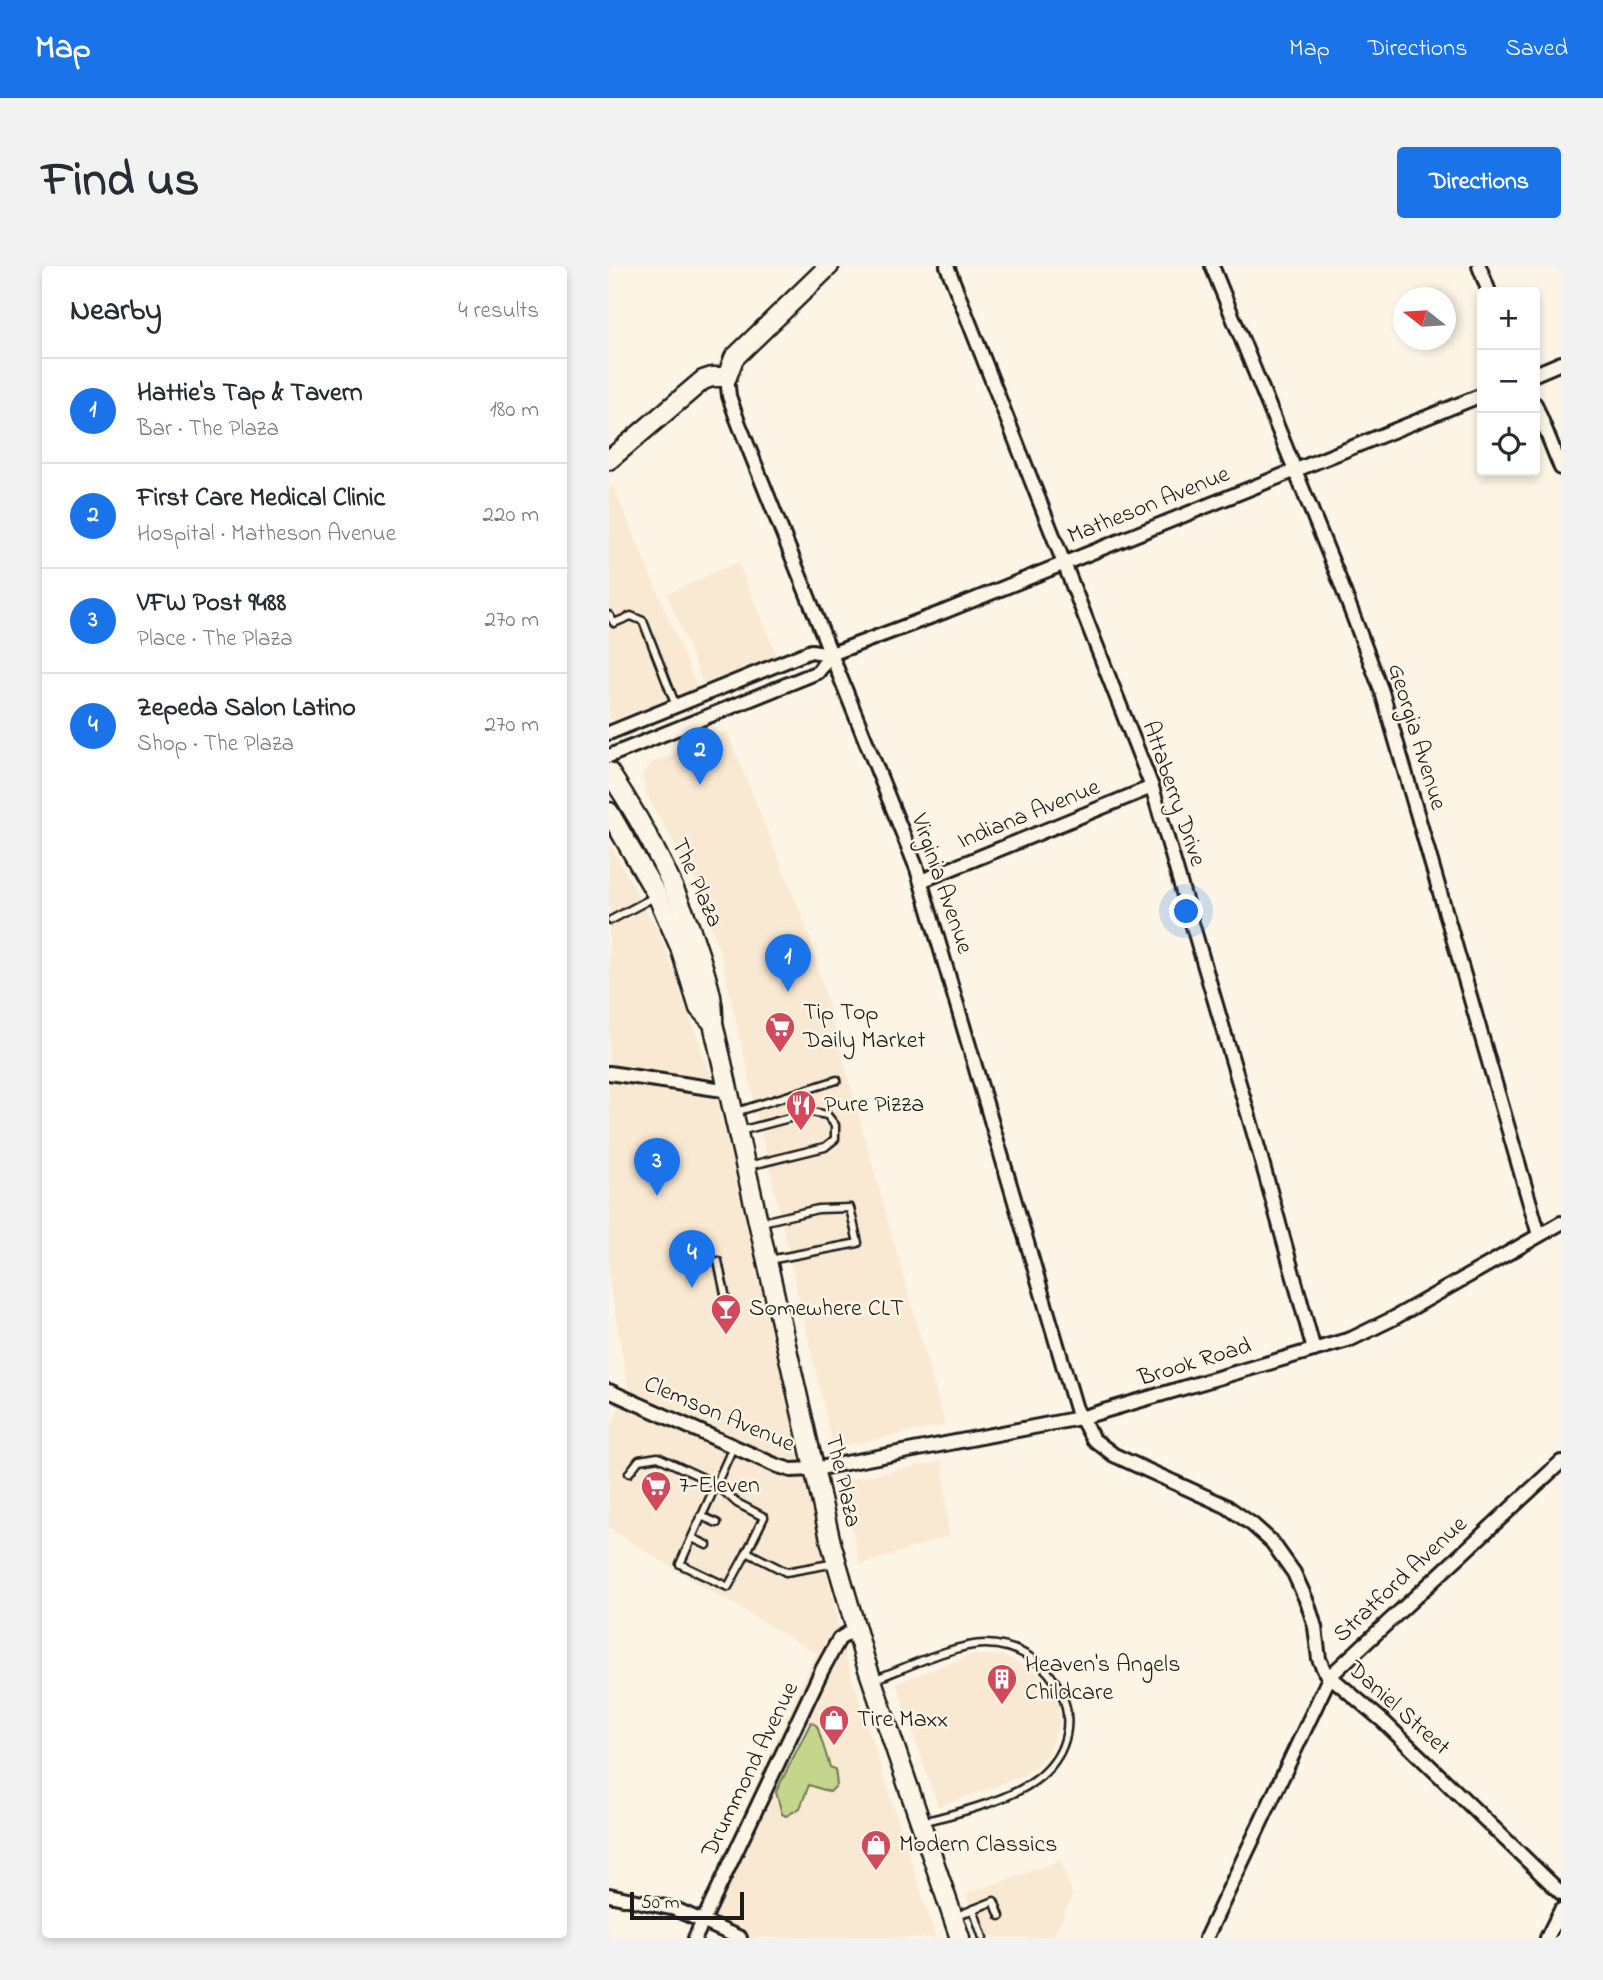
<!DOCTYPE html>
<html lang="en">
<head>
<meta charset="utf-8">
<style>
  body { margin:0; font-family:"Indie Flower",sans-serif; background:#f2f2f3; color:#2b2b33 }
  .controls { position:absolute; right:21px; top:21px; display:grid; overflow:hidden; border-radius:7px; box-shadow:0 4px 10px #0003 }
  .controls button { width:63px; height:63px; display:grid; place-items:center; padding:0; border:0; border-bottom:2px solid #e1e1e2; background:#fff; color:#2b2b33; font:35px sans-serif }
  .compass { position:absolute; left:784px; top:21px; width:63px; height:63px; border-radius:50%; background:#fff; box-shadow:0 4px 10px #0003; rotate:287deg }
  .scale { position:absolute; left:21px; bottom:18px; width:114px; box-sizing:border-box; padding-left:7px; border:4px solid #1c1c1c; border-top:0; font-size:19px; line-height:24px; white-space:nowrap; color:#1c1c1c; -webkit-text-stroke:5px #fcf5e5; paint-order:stroke }
  .you { position:absolute; left:578px; top:646px; width:24px; height:24px; margin:-18px; border:5px solid #fff; border-radius:50%; background:#1a73e8; box-shadow:0 0 0 10px #1a73e833 }
  .badge { display:grid; place-items:center; width:46px; height:46px; border-radius:50%; background:#1a73e8; color:#fff; font-size:23px; font-weight:700 }
  .pin { position:absolute; translate:-50% -58px; filter:drop-shadow(0 2px 4px #0008) }
  .pin::after { content:''; position:absolute; top:37px; width:24px; height:21px; background:inherit; clip-path:polygon(0 0,100% 0,50% 100%) }
  .list { margin:0; padding:0; list-style:none }
  h2 { display:flex; justify-content:space-between; align-items:center; height:91px; margin:0; padding:0 28px; font-size:30px }
  h2 small { font-size:23px; font-weight:400; color:#7c7c81 }
  .list li { display:grid; grid-template-columns:46px 1fr auto; gap:21px; align-items:center; box-sizing:border-box; height:105px; padding:0 28px; border-top:2px solid #e1e1e2 }
  .list b { display:block; font-size:26px; white-space:nowrap }
  .list p { margin:0; font-size:23px; white-space:nowrap; color:#7c7c81 }
  .list em { font-size:23px; font-style:normal; color:#7c7c81 }
  .icon { flex:none; width:38px; height:38px; fill:none; stroke:currentColor; stroke-width:2; stroke-linecap:round; stroke-linejoin:round }
  .map { position:relative; flex:none; width:952px; height:1672px; overflow:hidden; border-radius:7px }
  header { display:flex; align-items:center; gap:42px; box-sizing:border-box; height:98px; padding:0 35px; background:#1a73e8; color:#fff }
  header strong { font-size:33px }
  nav { display:flex; gap:38px; margin-inline-start:auto; font-size:24px }
  .intro { display:flex; align-items:center; justify-content:space-between; box-sizing:border-box; height:168px; padding:0 42px }
  h1 { margin:0; font-size:49px }
  .button { padding:18px 32px; border-radius:7px; background:#1a73e8; color:#fff; font-size:24px; font-weight:700 }
  main { display:flex; gap:42px; padding:0 42px }
  aside { flex:1; background:#fff; border-radius:7px; box-shadow:0 4px 10px #0003 }
  .map>svg:first-child { display:block }
  .built { fill:#fae9d2 }
  .green { fill:#c4d68b; stroke:#707954; stroke-width:2 }
  .lines { fill:none; stroke-linecap:round; stroke-linejoin:round }
  .lane-casing { stroke:#1c1c1c; stroke-width:11 }
  .street-casing { stroke:#1c1c1c; stroke-width:18 }
  .secondary-casing { stroke:#1c1c1c; stroke-width:23 }
  .lane { stroke:#fcf5e5; stroke-width:6 }
  .street { stroke:#fcf5e5; stroke-width:12 }
  .secondary { stroke:#fcf5e5; stroke-width:18 }
  .labels { text-anchor:middle; dominant-baseline:central; stroke-width:5; stroke-linejoin:round; paint-order:stroke }
  .street-label { font-size:24px; fill:#1c1c1c; stroke:#fcf5e5 }
  .poi-label { font-size:24px; fill:#1c1c1c; stroke:#fcf5e5; text-anchor:start }
</style>
</head>
<body>
<header>
<strong>Map</strong>
<nav><a>Map</a><a>Directions</a><a>Saved</a></nav>
</header>
<div class="intro"><h1>Find us</h1><a class="button">Directions</a></div>
<main>
<aside>
<h2>Nearby<small>4 results</small></h2>
<ul class="list">
<li><span class="badge">1</span><div><b>Hattie's Tap &amp; Tavern</b><p>Bar · The Plaza</p></div><em>180 m</em></li>
<li><span class="badge">2</span><div><b>First Care Medical Clinic</b><p>Hospital · Matheson Avenue</p></div><em>220 m</em></li>
<li><span class="badge">3</span><div><b>VFW Post 9488</b><p>Place · The Plaza</p></div><em>270 m</em></li>
<li><span class="badge">4</span><div><b>Zepeda Salon Latino</b><p>Shop · The Plaza</p></div><em>270 m</em></li>
</ul>
</aside>
<div class="map">
<svg width="952" height="1672" viewBox="0 0 952 1672">
  <rect width="100%" height="100%" fill="#fcf5e5"/>
  <filter id="ink" filterUnits="userSpaceOnUse"><feTurbulence type="fractalNoise" baseFrequency=".0143" numOctaves="2"/><feDisplacementMap in="SourceGraphic" scale="14" xChannelSelector="R" yChannelSelector="G"/><feConvolveMatrix kernelMatrix="1 2 1 2 8 2 1 2 1" color-interpolation-filters="sRGB"/></filter>
  <g filter="url(#ink)">
    <g class="built">
      <path d="M 4,219 L 88,421 L 5,454 L 0,453 L 0,223 Z"/>
      <path d="M 129,296 L 168,390 L 94,418 L 58,328 Z"/>
      <path d="M 118,465 L 198,663 L 336,1159 L 224,1182 L 113,694 L 87,616 L 36,526 L 34,508 L 42,497 Z"/>
      <path d="M 0,576 L 53,673 L 104,815 L 237,1392 L 327,1672 L 109,1672 L 96,1666 L 90,1644 L 207,1387 L 92,1320 L 0,1262 L 0,1164 L 19,1121 L 0,1015 Z"/>
      <path d="M 334,1195 L 340,1270 L 251,1299 L 231,1215 Z"/>
      <path d="M 362,1389 L 395,1390 L 425,1404 L 445,1426 L 450,1441 L 451,1457 L 437,1489 L 417,1509 L 329,1541 L 287,1417 Z"/>
      <path d="M 452,1594 L 464,1629 L 444,1672 L 372,1672 L 357,1628 Z"/>
    </g>
    <path class="green" d="M 202,1456 L 208,1460 L 221,1501 L 226,1503 L 228,1519 L 221,1526 L 200,1519 L 191,1542 L 177,1550 L 173,1548 L 167,1526 Z"/>
    <g class="lines">
      <g class="lane-casing">
        <g id="lane">
          <path d="M 0,349 L 5,357 L 22,350 L 34,355 L 67,440"/>
          <path d="M 2,654 L 47,630"/>
          <path d="M 127,846 L 228,814"/>
          <path d="M 131,865 L 203,846 L 218,849 L 226,859 L 226,873 L 216,881 L 139,900"/>
          <path d="M 153,956 L 209,943 L 241,942 L 249,977 L 160,994"/>
          <path d="M 109,995 L 118,1037"/>
          <path d="M 124,1181 L 71,1298 L 119,1321 L 138,1286"/>
          <path d="M 20,1207 L 30,1194 L 49,1191 L 107,1218 L 128,1237 L 155,1251 L 138,1286 L 177,1306 L 227,1297"/>
          <path d="M 92,1250 L 108,1257"/>
          <path d="M 83,1272 L 98,1279"/>
          <path d="M 264,1414 C 294,1403 345,1378 376,1378 C 446,1379 489,1460 432,1510 C 404,1534 349,1547 313,1556"/>
          <path d="M 364,1643 L 374,1672"/>
          <path d="M 345,1651 L 385,1635 L 391,1650"/>
        </g>
      </g>
      <g class="street-casing">
        <g id="street">
          <path d="M 338,0 L 543,521 L 650,885 L 705,1084"/>
          <path d="M 603,0 L 729,310 L 773,426 L 930,969"/>
          <path d="M 870,0 L 880,26"/>
          <path d="M 926,108 L 952,97"/>
          <path d="M 118,111 L 120,130 L 128,153 L 308,603 L 467,1143 L 484,1173 L 505,1189 L 617,1240 L 644,1259 L 663,1276 L 685,1307 L 699,1338 L 706,1361 L 710,1393 L 716,1406 L 775,1456 L 952,1627"/>
          <path d="M 926,138 L 952,202"/>
          <path d="M 0,467 L 202,385 L 222,388 L 337,345 L 873,129"/>
          <path d="M 0,490 L 209,406 L 222,388"/>
          <path d="M 312,615 L 543,521"/>
          <path d="M 0,807 L 121,825"/>
          <path d="M 0,1125 L 166,1199 L 182,1204 L 206,1203 L 471,1152 L 742,1073 L 785,1052 L 952,957"/>
          <path d="M 0,1629 L 66,1643 L 131,1672"/>
          <path d="M 86,1672 L 213,1404 L 230,1373 L 246,1363"/>
          <path d="M 597,1672 L 721,1410 L 952,1196"/>
          <path d="M 938,1672 L 952,1644"/>
        </g>
      </g>
      <g class="secondary-casing">
        <g id="secondary">
          <path d="M 0,194 L 94,114 L 103,111 L 118,111 L 125,92 L 220,0"/>
          <path d="M 0,506 C 39,565 71,627 92,694 C 99,718 105,733 104,757 L 222,1277 L 256,1394 L 351,1672"/>
          <path d="M 0,546 L 48,629 L 71,681 L 90,742 L 104,757"/>
        </g>
      </g>
      <use href="#lane" class="lane"/>
      <use href="#street" class="street"/>
      <use href="#secondary" class="secondary"/>
    </g>
  </g>
  <defs>
    <g id="supermarket-pin" transform="scale(1.575)"><path d="M0 17L-7.5 6A9.5 9.5 0 1 1 7.5 6Z" fill="#d1495b" stroke="#fcf5e5"/><path d="M-6-5.5h2.5l.6 2H6L4.5 2H-2.5L-4.4-4H-6ZM-1.5 3.2a1.3 1.3 0 1 0 .1 0ZM3 3.2a1.3 1.3 0 1 0 .1 0Z" fill="#fff"/></g>
    <g id="restaurant-pin" transform="scale(1.575)"><path d="M0 17L-7.5 6A9.5 9.5 0 1 1 7.5 6Z" fill="#d1495b" stroke="#fcf5e5"/><path d="M-5-6h1v4h1v-4h1v4h1v-4h1v5L-1.5 .5V6h-2V.5L-5-1ZM5-6V6H3V1.5H1.5Q1.5-4 5-6Z" fill="#fff"/></g>
    <g id="bar-pin" transform="scale(1.575)"><path d="M0 17L-7.5 6A9.5 9.5 0 1 1 7.5 6Z" fill="#d1495b" stroke="#fcf5e5"/><path d="M-6-5H6L.8 .8V4.5H3.5V6h-7V4.5H-.8V.8Z" fill="#fff"/></g>
    <g id="building-pin" transform="scale(1.575)"><path d="M0 17L-7.5 6A9.5 9.5 0 1 1 7.5 6Z" fill="#d1495b" stroke="#fcf5e5"/><path d="M-4-6H4V6H1V3H-1V6H-4ZM-2.5-4.3h1.7v1.8h-1.7ZM.8-4.3h1.7v1.8H.8ZM-2.5-1h1.7V.8h-1.7ZM.8-1h1.7V.8H.8Z" fill="#fff"/></g>
    <g id="shop-pin" transform="scale(1.575)"><path d="M0 17L-7.5 6A9.5 9.5 0 1 1 7.5 6Z" fill="#d1495b" stroke="#fcf5e5"/><path d="M-5-2.5h2.3a2.7 3.5 0 0 1 5.4 0H5L5.5 6h-11ZM-1.5-2.5h3a1.5 2.3 0 0 0-3 0Z" fill="#fff"/></g>
  </defs>
  <g fill-rule="evenodd">
    <use href="#supermarket-pin" x="171" y="761"/>
    <use href="#restaurant-pin" x="192" y="839"/>
    <use href="#bar-pin" x="117" y="1043"/>
    <use href="#supermarket-pin" x="47" y="1220"/>
    <use href="#building-pin" x="393" y="1413"/>
    <use href="#shop-pin" x="225" y="1454"/>
    <use href="#shop-pin" x="267" y="1579"/>
  </g>
  <g class="labels">
    <g class="street-label">
      <text transform="translate(540 240) rotate(-22)">Matheson Avenue</text>
      <text transform="translate(807 471) rotate(73)">Georgia Avenue</text>
      <text transform="translate(564 528) rotate(71)">Attaberry Drive</text>
      <text transform="translate(420 549) rotate(-22)">Indiana Avenue</text>
      <text transform="translate(87 617) rotate(66)">The Plaza</text>
      <text transform="translate(332 618) rotate(71)">Virginia Avenue</text>
      <text transform="translate(586 1097) rotate(-17)">Brook Road</text>
      <text transform="translate(110 1149) rotate(23)">Clemson Avenue</text>
      <text transform="translate(233 1215) rotate(77)">The Plaza</text>
      <text transform="translate(792 1314) rotate(-43)">Stratford Avenue</text>
      <text transform="translate(789 1443) rotate(42)">Daniel Street</text>
      <text transform="translate(142 1504) rotate(-64)">Drummond Avenue</text>
    </g>
    <g class="poi-label">
      <text x="194" y="747">Tip Top<tspan x="194" dy="28">Daily Market</tspan></text>
      <text x="215" y="839">Pure Pizza</text>
      <text x="140" y="1043">Somewhere CLT</text>
      <text x="70" y="1220">7-Eleven</text>
      <text x="416" y="1399">Heaven's Angels<tspan x="416" dy="28">Childcare</tspan></text>
      <text x="248" y="1454">Tire Maxx</text>
      <text x="290" y="1579">Modern Classics</text>
    </g>
  </g>
</svg>
<div class="controls">
<button>+</button>
<button>−</button>
<button><svg class="icon" aria-label="locate" viewBox="0 0 24 24"><circle cx="12" cy="12" r="6"/><path d="M12 2v4M12 18v4M2 12h4M18 12h4"/></svg></button>
</div>
<svg class="compass" viewBox="-18 -18 36 36"><path d="M0-13l5 13h-10z" fill="#e53935"/><path d="M0 13l5-13h-10z" fill="#7c7c81"/></svg>
<div class="scale">50 m</div>
<div class="you"></div>
<div class="pin badge" style="left:179px;top:726px">1</div>
<div class="pin badge" style="left:91px;top:519px">2</div>
<div class="pin badge" style="left:48px;top:930px">3</div>
<div class="pin badge" style="left:83px;top:1022px">4</div>
</div>
</main>
</body>
</html>
